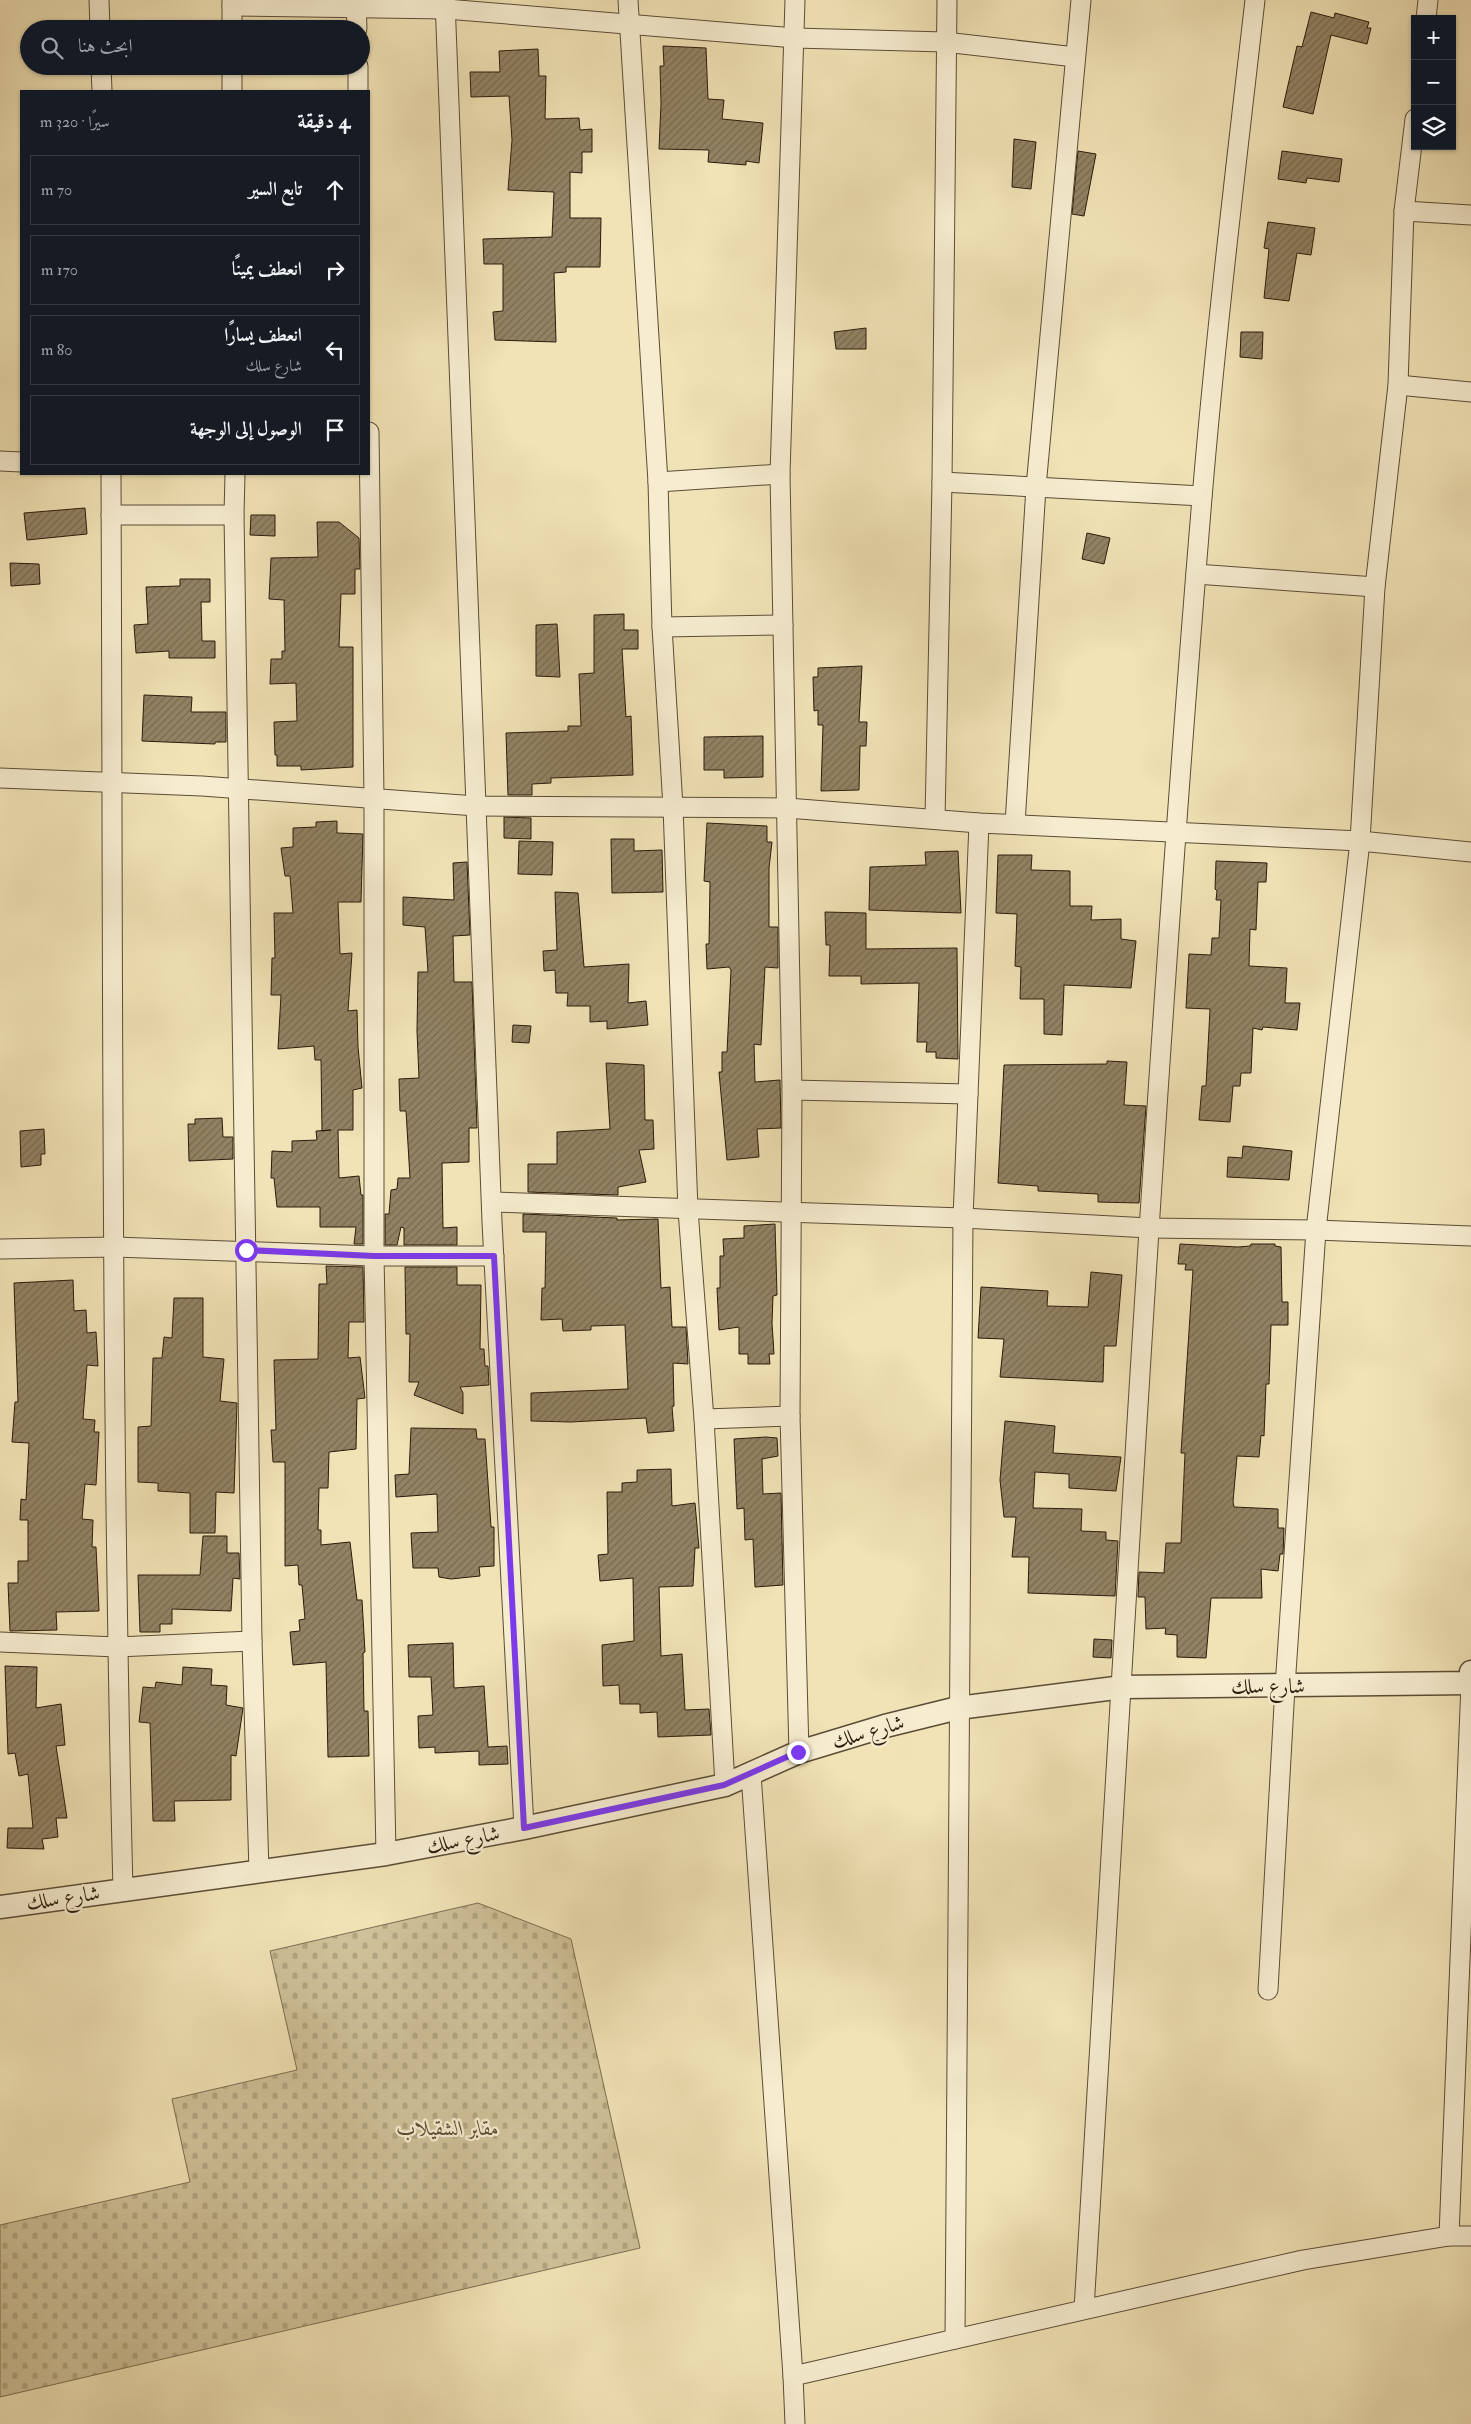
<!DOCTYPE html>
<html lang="ar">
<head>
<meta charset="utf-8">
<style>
  body { margin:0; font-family:"IM FELL Double Pica",Amiri,serif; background:#20242c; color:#f1f3f6; direction:rtl }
  .controls { position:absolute; right:15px; top:15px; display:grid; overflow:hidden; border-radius:0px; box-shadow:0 1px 4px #0004 }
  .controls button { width:45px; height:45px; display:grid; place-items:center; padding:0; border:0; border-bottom:1px solid #363941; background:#171b24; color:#f1f3f6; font:25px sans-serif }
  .stop { position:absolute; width:15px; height:15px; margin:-11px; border:4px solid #7c3aed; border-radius:50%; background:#fff }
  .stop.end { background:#7c3aed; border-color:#fff; box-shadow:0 1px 5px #0008 }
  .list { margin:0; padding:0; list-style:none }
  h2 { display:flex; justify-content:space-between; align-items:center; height:65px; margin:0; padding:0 20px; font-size:21px }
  h2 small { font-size:16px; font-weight:400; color:#9ea1a6 }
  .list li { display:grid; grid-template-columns:32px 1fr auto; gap:15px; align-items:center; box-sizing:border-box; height:70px; margin:0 10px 10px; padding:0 10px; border:1px solid #363941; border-radius:0px }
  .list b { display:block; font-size:19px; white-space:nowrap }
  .list p { margin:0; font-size:16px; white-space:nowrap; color:#9ea1a6 }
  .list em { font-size:16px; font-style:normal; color:#9ea1a6 }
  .icon { flex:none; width:28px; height:28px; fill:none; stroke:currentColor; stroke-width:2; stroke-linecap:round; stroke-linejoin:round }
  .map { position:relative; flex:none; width:1471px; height:2424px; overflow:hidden; direction:ltr }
  .search { position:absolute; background:#171b24; box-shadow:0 1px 4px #0004; left:20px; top:20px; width:350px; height:55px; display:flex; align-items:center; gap:12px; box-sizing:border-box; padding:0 18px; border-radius:28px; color:#9ea1a6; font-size:19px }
  .panel { position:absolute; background:#171b24; box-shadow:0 1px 4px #0004; left:20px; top:90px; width:350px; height:385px; border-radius:0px; direction:rtl }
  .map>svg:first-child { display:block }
  .cemetery { fill:url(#cemetery-stones); stroke:#7d6e52 }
  .building { fill:url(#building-hatch); stroke:#2b1a0b }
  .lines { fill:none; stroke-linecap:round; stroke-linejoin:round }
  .minor-casing { stroke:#5c4c36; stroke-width:21 }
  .tertiary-casing { stroke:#5c4c36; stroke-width:25 }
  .minor { stroke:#f6edd0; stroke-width:19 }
  .tertiary { stroke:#f6edd0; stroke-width:22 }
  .route { stroke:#7c3aed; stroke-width:6 }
  .labels { text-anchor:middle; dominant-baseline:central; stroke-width:4.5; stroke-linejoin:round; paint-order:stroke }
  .street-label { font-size:21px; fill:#2b1a0b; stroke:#f6edd0 }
  .park-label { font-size:21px; font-style:italic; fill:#5c4c36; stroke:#f6edd0 }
</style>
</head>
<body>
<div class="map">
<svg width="1471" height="2424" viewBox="0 0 1471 2424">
  <defs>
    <pattern id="cemetery-stones" width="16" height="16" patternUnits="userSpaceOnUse" patternTransform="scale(1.25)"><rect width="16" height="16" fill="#cfc199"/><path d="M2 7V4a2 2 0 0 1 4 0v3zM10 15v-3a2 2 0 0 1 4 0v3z" fill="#b2a582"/></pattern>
    <pattern id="building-hatch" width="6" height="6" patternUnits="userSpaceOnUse" patternTransform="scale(1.25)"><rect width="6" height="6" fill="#928364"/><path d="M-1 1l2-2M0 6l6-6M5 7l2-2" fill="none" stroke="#776a51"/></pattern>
  </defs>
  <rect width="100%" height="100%" fill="#f1e3b6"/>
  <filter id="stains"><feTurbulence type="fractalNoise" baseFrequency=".004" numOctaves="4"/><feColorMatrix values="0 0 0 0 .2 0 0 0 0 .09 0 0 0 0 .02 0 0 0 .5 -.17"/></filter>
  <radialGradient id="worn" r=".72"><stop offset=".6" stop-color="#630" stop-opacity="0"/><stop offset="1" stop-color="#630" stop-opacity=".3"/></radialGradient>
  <path class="cemetery" d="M 478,1903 L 571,1939 L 640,2248 L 0,2397 L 0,2225 L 190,2182 L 172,2099 L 297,2070 L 270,1951 Z"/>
  <g class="building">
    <path d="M 1311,12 L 1334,18 L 1335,13 L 1369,22 L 1367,28 L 1371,28 L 1367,44 L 1331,35 L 1313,114 L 1283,107 L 1297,46 L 1302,47 Z"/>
    <path d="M 663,46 L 706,48 L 708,99 L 724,100 L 722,119 L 763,123 L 759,163 L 746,161 L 746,165 L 708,162 L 709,150 L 659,149 L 661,104 L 660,66 L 664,66 Z"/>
    <path d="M 538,49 L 539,76 L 546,76 L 545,119 L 579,118 L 580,130 L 592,129 L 592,152 L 582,152 L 582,173 L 570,172 L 570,218 L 601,218 L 600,267 L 566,267 L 566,272 L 554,273 L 556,342 L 495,340 L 493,312 L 503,311 L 503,264 L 484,264 L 483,239 L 552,237 L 554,192 L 508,190 L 512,140 L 509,96 L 471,97 L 470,72 L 500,72 L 499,51 Z"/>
    <path d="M 1014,139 L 1036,142 L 1031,189 L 1012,187 Z"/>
    <path d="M 1078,151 L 1096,154 L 1084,216 L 1072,214 Z"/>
    <path d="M 1282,151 L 1342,159 L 1339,182 L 1307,178 L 1306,183 L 1278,179 Z"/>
    <path d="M 1268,222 L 1315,228 L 1311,255 L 1297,253 L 1289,301 L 1264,298 L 1269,249 L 1264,248 Z"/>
    <path d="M 866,328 L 866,349 L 836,349 L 834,332 Z"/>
    <path d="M 1241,332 L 1263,332 L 1262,359 L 1240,357 Z"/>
    <path d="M 85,508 L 87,534 L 27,540 L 24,513 Z"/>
    <path d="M 251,515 L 275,515 L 275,536 L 250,535 Z"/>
    <path d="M 317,522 L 339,522 L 359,538 L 360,569 L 355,569 L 355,594 L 341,594 L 339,647 L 353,647 L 353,767 L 301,770 L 301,766 L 277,766 L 277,755 L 275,755 L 274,722 L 297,721 L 296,683 L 270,684 L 271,659 L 282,659 L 282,651 L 285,651 L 284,600 L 269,599 L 271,558 L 318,557 Z"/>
    <path d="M 1087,533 L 1110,538 L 1104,564 L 1082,559 Z"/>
    <path d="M 10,563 L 39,564 L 40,584 L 11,586 Z"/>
    <path d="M 180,579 L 210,579 L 210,602 L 201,602 L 202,641 L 215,641 L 215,658 L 169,658 L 169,651 L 136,653 L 134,625 L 148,624 L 146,587 L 180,586 Z"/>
    <path d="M 624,614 L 624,630 L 638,630 L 638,649 L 622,649 L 626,717 L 631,716 L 633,775 L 551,778 L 551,783 L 532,784 L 532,795 L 508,795 L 506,733 L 568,731 L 568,726 L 581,726 L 579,674 L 594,673 L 594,615 Z"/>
    <path d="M 557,624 L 560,677 L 536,676 L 536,625 Z"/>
    <path d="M 862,666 L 859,722 L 867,722 L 866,746 L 860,746 L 859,790 L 821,791 L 823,725 L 818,725 L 818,710 L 814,711 L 813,677 L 818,677 L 818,668 Z"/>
    <path d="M 144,695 L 192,697 L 191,712 L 226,712 L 226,742 L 215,742 L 215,744 L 142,741 Z"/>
    <path d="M 763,736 L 763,777 L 724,778 L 724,770 L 704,770 L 704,737 Z"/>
    <path d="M 504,817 L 531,818 L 531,839 L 504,838 Z"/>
    <path d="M 337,821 L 337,833 L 363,834 L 361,902 L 338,902 L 340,954 L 352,953 L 348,1011 L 357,1010 L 358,1047 L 362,1088 L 353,1090 L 353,1130 L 338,1130 L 339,1178 L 359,1176 L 361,1195 L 363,1195 L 363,1244 L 354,1244 L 356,1227 L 320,1227 L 320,1207 L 277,1207 L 274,1178 L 271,1178 L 272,1151 L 292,1152 L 292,1141 L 317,1140 L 316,1131 L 331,1130 L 322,1131 L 321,1060 L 315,1060 L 314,1046 L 278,1049 L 281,995 L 271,995 L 272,958 L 275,958 L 274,913 L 293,913 L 290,876 L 285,876 L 281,848 L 293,847 L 293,828 L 316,827 L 316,822 Z"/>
    <path d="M 707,823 L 767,826 L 767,842 L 772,842 L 769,868 L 769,927 L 778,927 L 778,968 L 765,967 L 761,1045 L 754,1044 L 755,1082 L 780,1080 L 781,1128 L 757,1129 L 759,1157 L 727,1160 L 719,1072 L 722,1072 L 722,1052 L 727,1052 L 731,970 L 729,967 L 707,969 L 706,944 L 709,944 L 710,882 L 704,881 Z"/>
    <path d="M 611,839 L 634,839 L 634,851 L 662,850 L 663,892 L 612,893 Z"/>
    <path d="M 519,841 L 553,842 L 552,875 L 518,874 Z"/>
    <path d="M 958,851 L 961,913 L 869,910 L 870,867 L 926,865 L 925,852 Z"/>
    <path d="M 998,855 L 1032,855 L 1031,870 L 1070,871 L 1070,906 L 1092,906 L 1091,920 L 1121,919 L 1121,939 L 1136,941 L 1131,988 L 1064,985 L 1062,1035 L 1044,1034 L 1044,999 L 1020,999 L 1021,967 L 1015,966 L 1017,914 L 996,913 Z"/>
    <path d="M 1216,861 L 1267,863 L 1266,882 L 1258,882 L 1256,930 L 1250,929 L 1249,966 L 1287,968 L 1285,1003 L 1300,1003 L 1297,1030 L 1263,1027 L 1262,1030 L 1253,1028 L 1251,1073 L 1241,1073 L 1240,1086 L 1233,1086 L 1230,1122 L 1199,1120 L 1202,1086 L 1206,1086 L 1210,1009 L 1186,1008 L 1189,954 L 1211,955 L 1212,938 L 1219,938 L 1221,900 L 1216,900 L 1217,891 L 1215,889 Z"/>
    <path d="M 467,862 L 470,935 L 453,936 L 454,982 L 472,982 L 477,1128 L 469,1128 L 469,1162 L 442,1163 L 443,1228 L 457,1227 L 457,1245 L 404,1245 L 404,1228 L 401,1227 L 397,1245 L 385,1245 L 385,1214 L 389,1214 L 391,1190 L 397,1189 L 398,1178 L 410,1178 L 406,1111 L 400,1111 L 399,1079 L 419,1078 L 417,1031 L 418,972 L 428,972 L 425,927 L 403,925 L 403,897 L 454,900 L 453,863 Z"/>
    <path d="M 555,892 L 578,893 L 584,967 L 629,964 L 628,1003 L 646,1001 L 648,1025 L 607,1029 L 607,1021 L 590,1022 L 590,1006 L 567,1006 L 568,993 L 556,993 L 555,970 L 544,971 L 543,951 L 557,950 Z"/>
    <path d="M 825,912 L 866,913 L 866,949 L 957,948 L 958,1059 L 936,1058 L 936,1052 L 926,1052 L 927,1042 L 917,1042 L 919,983 L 861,984 L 861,976 L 829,976 L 830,945 L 826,945 Z"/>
    <path d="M 513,1025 L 531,1026 L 529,1043 L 512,1042 Z"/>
    <path d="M 1107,1061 L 1127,1062 L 1124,1105 L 1146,1106 L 1139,1203 L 1098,1202 L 1098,1194 L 1038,1191 L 1038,1186 L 998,1183 L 1004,1065 L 1107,1064 Z"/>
    <path d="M 606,1063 L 644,1065 L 645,1120 L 653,1120 L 654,1149 L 639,1150 L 646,1182 L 618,1187 L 618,1195 L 528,1192 L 528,1164 L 557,1164 L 557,1132 L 610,1129 Z"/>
    <path d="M 222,1118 L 223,1137 L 233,1137 L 233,1159 L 189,1161 L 188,1124 L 195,1124 L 195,1119 Z"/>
    <path d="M 44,1129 L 45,1154 L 41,1154 L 41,1165 L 21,1167 L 20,1131 Z"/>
    <path d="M 1243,1146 L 1292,1151 L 1289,1180 L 1227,1177 L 1228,1157 L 1242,1158 Z"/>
    <path d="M 523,1214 L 617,1218 L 617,1220 L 658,1219 L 661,1288 L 670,1287 L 672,1327 L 686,1327 L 688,1364 L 673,1363 L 674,1406 L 672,1407 L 674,1431 L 648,1433 L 646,1418 L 571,1422 L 531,1421 L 531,1393 L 628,1389 L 625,1325 L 591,1326 L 591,1330 L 563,1331 L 562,1319 L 541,1320 L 542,1288 L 545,1288 L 546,1232 L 523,1232 Z"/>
    <path d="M 775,1224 L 777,1295 L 773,1296 L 772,1323 L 774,1354 L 769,1354 L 770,1364 L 748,1364 L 748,1354 L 739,1354 L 739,1327 L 719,1330 L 717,1288 L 720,1288 L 720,1256 L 724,1256 L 723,1239 L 744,1238 L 744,1226 Z"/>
    <path d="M 1180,1244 L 1238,1247 L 1250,1246 L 1251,1244 L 1275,1244 L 1275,1246 L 1281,1247 L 1282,1302 L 1288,1302 L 1288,1325 L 1271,1325 L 1269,1384 L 1266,1384 L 1264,1436 L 1261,1435 L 1259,1457 L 1237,1456 L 1233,1502 L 1234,1507 L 1278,1509 L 1278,1528 L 1284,1528 L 1283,1554 L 1280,1554 L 1278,1571 L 1261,1569 L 1262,1598 L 1211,1598 L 1206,1658 L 1177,1657 L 1177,1635 L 1165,1634 L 1166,1628 L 1146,1629 L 1145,1597 L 1138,1597 L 1139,1572 L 1164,1573 L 1166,1543 L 1181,1543 L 1185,1453 L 1181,1453 L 1193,1270 L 1185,1270 L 1186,1264 L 1178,1264 Z"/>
    <path d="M 326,1266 L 363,1267 L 364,1322 L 349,1322 L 348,1358 L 360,1357 L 365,1398 L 357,1399 L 356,1449 L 329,1452 L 328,1488 L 319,1488 L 318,1530 L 321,1530 L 321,1545 L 350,1542 L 357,1600 L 362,1600 L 365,1652 L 363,1653 L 364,1711 L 368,1711 L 369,1756 L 328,1757 L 326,1662 L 293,1665 L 290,1632 L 300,1631 L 299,1620 L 305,1619 L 302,1585 L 299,1585 L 298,1565 L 285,1566 L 285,1462 L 273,1462 L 271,1430 L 276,1430 L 274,1360 L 318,1359 L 319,1284 L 327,1284 Z"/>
    <path d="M 405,1267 L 457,1267 L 457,1285 L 481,1285 L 480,1349 L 484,1349 L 485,1366 L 488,1366 L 489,1385 L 460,1387 L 463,1393 L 463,1414 L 414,1395 L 419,1382 L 409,1382 L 410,1334 L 406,1334 Z"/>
    <path d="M 1091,1272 L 1122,1275 L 1116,1346 L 1104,1346 L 1103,1382 L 1000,1377 L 1004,1339 L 978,1338 L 981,1287 L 1048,1291 L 1047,1306 L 1088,1307 Z"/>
    <path d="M 73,1280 L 74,1311 L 86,1310 L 87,1333 L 96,1332 L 98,1366 L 87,1365 L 83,1419 L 95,1420 L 94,1432 L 99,1432 L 96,1485 L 85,1484 L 82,1519 L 93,1520 L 92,1547 L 96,1547 L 99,1611 L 56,1612 L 57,1630 L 10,1631 L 8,1583 L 18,1583 L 18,1561 L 28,1561 L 28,1520 L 20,1520 L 21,1499 L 26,1500 L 29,1443 L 12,1442 L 15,1402 L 18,1402 L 14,1283 Z"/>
    <path d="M 174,1298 L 203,1298 L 203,1357 L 224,1359 L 220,1401 L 237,1403 L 234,1493 L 216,1492 L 215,1533 L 190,1533 L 190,1493 L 158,1491 L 158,1483 L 138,1482 L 138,1427 L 151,1426 L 153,1358 L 162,1358 L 164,1337 L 172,1338 Z"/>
    <path d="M 1005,1421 L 1055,1426 L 1053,1453 L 1121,1457 L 1116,1491 L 1069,1488 L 1069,1474 L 1035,1472 L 1033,1508 L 1082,1509 L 1081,1531 L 1106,1532 L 1106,1540 L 1118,1541 L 1115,1596 L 1028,1593 L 1029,1557 L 1012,1557 L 1016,1517 L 1004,1517 L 1000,1480 Z"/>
    <path d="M 411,1428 L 476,1429 L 477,1439 L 485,1439 L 491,1527 L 494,1527 L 494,1566 L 479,1567 L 480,1576 L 451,1579 L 439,1577 L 438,1568 L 413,1568 L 411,1533 L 438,1532 L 437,1494 L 396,1497 L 395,1475 L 409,1474 Z"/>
    <path d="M 766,1437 L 777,1438 L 778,1456 L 762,1459 L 763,1494 L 781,1493 L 783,1585 L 755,1587 L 753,1539 L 745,1540 L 744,1508 L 737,1509 L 734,1439 Z"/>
    <path d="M 671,1469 L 672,1506 L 695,1503 L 699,1548 L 695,1548 L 693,1586 L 659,1587 L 661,1656 L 682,1654 L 685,1710 L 709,1709 L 711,1735 L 658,1737 L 657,1712 L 640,1713 L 640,1704 L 620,1704 L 619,1685 L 603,1686 L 602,1645 L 634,1641 L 633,1578 L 600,1581 L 598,1555 L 608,1554 L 607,1492 L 622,1492 L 622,1483 L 637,1482 L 637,1470 Z"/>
    <path d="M 203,1536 L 227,1536 L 227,1553 L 239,1553 L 240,1579 L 233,1578 L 231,1611 L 172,1609 L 172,1624 L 160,1624 L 160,1632 L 140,1632 L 138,1575 L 200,1575 Z"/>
    <path d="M 1094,1639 L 1112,1640 L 1111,1658 L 1093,1657 Z"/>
    <path d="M 453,1643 L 454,1688 L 484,1686 L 488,1747 L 507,1746 L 508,1764 L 479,1765 L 479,1751 L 435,1753 L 435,1747 L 419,1748 L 418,1716 L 433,1715 L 431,1677 L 409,1677 L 408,1645 Z"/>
    <path d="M 5,1666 L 37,1667 L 36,1708 L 61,1704 L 65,1745 L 56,1746 L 67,1818 L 56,1818 L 58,1837 L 42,1839 L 44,1849 L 7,1848 L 8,1828 L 33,1828 L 28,1774 L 19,1776 L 15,1753 L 8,1754 Z"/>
    <path d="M 183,1667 L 212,1669 L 211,1685 L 227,1686 L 226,1705 L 243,1708 L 236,1756 L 231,1755 L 231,1800 L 174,1801 L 175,1821 L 153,1821 L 150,1723 L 139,1722 L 143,1687 L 155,1688 L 156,1682 L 182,1685 Z"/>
  </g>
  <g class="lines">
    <g class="minor-casing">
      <g id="minor">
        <path d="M 99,0 L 100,29"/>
        <path d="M 232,0 L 232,29"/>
        <path d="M 356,0 L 357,29"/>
        <path d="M 445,0 L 492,1222 L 524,1828"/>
        <path d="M 628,0 L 658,482 L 662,627 L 673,807 L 688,1210 L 704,1419 L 725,1785"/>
        <path d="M 795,0 L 780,474 L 792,1090 L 790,1416 L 799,1752"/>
        <path d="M 232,6 L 446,9 L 795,38 L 945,42 L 1075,57"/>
        <path d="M 1426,19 L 1428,0"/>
        <path d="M 101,66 L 102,91"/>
        <path d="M 232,66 L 232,91"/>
        <path d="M 358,66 L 358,91"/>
        <path d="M 1404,211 L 1471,215"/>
        <path d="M 1398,385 L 1471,392"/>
        <path d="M 369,432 L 374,797 L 374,1256 L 386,1854"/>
        <path d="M 0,461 L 21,462"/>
        <path d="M 111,474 C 113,946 111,1418 123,1890"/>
        <path d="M 235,474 L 234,515 L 252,1641 L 259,1871"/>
        <path d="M 658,482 L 780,474"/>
        <path d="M 942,482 L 1202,496"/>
        <path d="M 111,515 L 234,515"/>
        <path d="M 1196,574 L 1375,587"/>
        <path d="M 662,627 L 783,625"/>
        <path d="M 0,778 L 202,786 L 476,806 L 787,808 L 979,823 L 1360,841 L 1471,852"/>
        <path d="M 935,819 L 942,482 L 947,0"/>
        <path d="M 1015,824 L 1036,487 L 1081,0"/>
        <path d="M 792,1090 L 968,1094"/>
        <path d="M 492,1202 L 963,1218 L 1149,1228 L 1316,1230 L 1471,1236"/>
        <path d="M 0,1249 L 115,1247 L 374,1256 L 494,1256"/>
        <path d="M 704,1419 L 790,1416"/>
        <path d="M 0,1642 L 117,1647 L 252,1641"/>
        <path d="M 751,1774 L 793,2376 L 795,2424"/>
        <path d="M 1268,1990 L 1285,1687 L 1316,1230 L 1360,841 L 1375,587 L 1398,385 L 1404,211 L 1415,119"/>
        <path d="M 1449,2236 L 1471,1683"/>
        <path d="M 1084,2309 C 1121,1705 1152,1101 1202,498 C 1216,331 1236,166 1255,0"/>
        <path d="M 955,2339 L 963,1218 L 979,823"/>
        <path d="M 793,2376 L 1303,2260 L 1449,2236 L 1471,2236"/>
      </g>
    </g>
    <g class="tertiary-casing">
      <path id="tertiary" d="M 0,1907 L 386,1854 L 524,1828 L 725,1785 L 799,1752 L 885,1726 L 958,1708 L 1123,1687 L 1471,1683 L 1471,1672"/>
    </g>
    <use href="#minor" class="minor"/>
    <use href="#tertiary" class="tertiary"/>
  </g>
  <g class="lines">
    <path class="route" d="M 246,1250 L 374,1256 L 494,1256 L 524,1828 L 724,1785 L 798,1752"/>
  </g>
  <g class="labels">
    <g class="street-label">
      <text x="1268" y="1686">شارع سلك</text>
      <text transform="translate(868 1732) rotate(-16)">شارع سلك</text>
      <text transform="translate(463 1840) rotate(-11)">شارع سلك</text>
      <text transform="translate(63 1898) rotate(-8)">شارع سلك</text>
    </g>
    <g class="park-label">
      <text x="448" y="2128">مقابر الشقيلاب</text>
    </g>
  </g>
  <rect width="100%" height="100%" filter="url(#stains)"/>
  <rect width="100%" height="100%" fill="url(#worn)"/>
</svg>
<div class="controls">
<button>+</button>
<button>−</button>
<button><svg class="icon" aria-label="layers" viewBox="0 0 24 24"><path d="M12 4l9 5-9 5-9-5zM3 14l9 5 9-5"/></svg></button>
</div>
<div class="stop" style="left:246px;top:1250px"></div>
<div class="stop end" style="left:798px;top:1752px"></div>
<div class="search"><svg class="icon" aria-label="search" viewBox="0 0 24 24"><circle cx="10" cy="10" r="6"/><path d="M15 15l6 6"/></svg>ابحث هنا</div>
<section class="panel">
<h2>4 دقيقة<small>سيرًا · 320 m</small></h2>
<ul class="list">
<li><svg class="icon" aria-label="ahead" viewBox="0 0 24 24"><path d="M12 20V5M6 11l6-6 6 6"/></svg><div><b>تابع السير</b></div><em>70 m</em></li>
<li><svg class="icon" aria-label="right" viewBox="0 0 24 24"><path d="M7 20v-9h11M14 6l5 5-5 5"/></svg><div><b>انعطف يمينًا</b></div><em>170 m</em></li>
<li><svg class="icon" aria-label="left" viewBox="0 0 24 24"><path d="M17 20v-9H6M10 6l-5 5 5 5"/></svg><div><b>انعطف يسارًا</b><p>شارع سلك</p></div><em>80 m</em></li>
<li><svg class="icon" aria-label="arrive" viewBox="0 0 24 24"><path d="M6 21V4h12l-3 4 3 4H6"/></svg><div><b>الوصول إلى الوجهة</b></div></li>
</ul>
</section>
</div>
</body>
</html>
